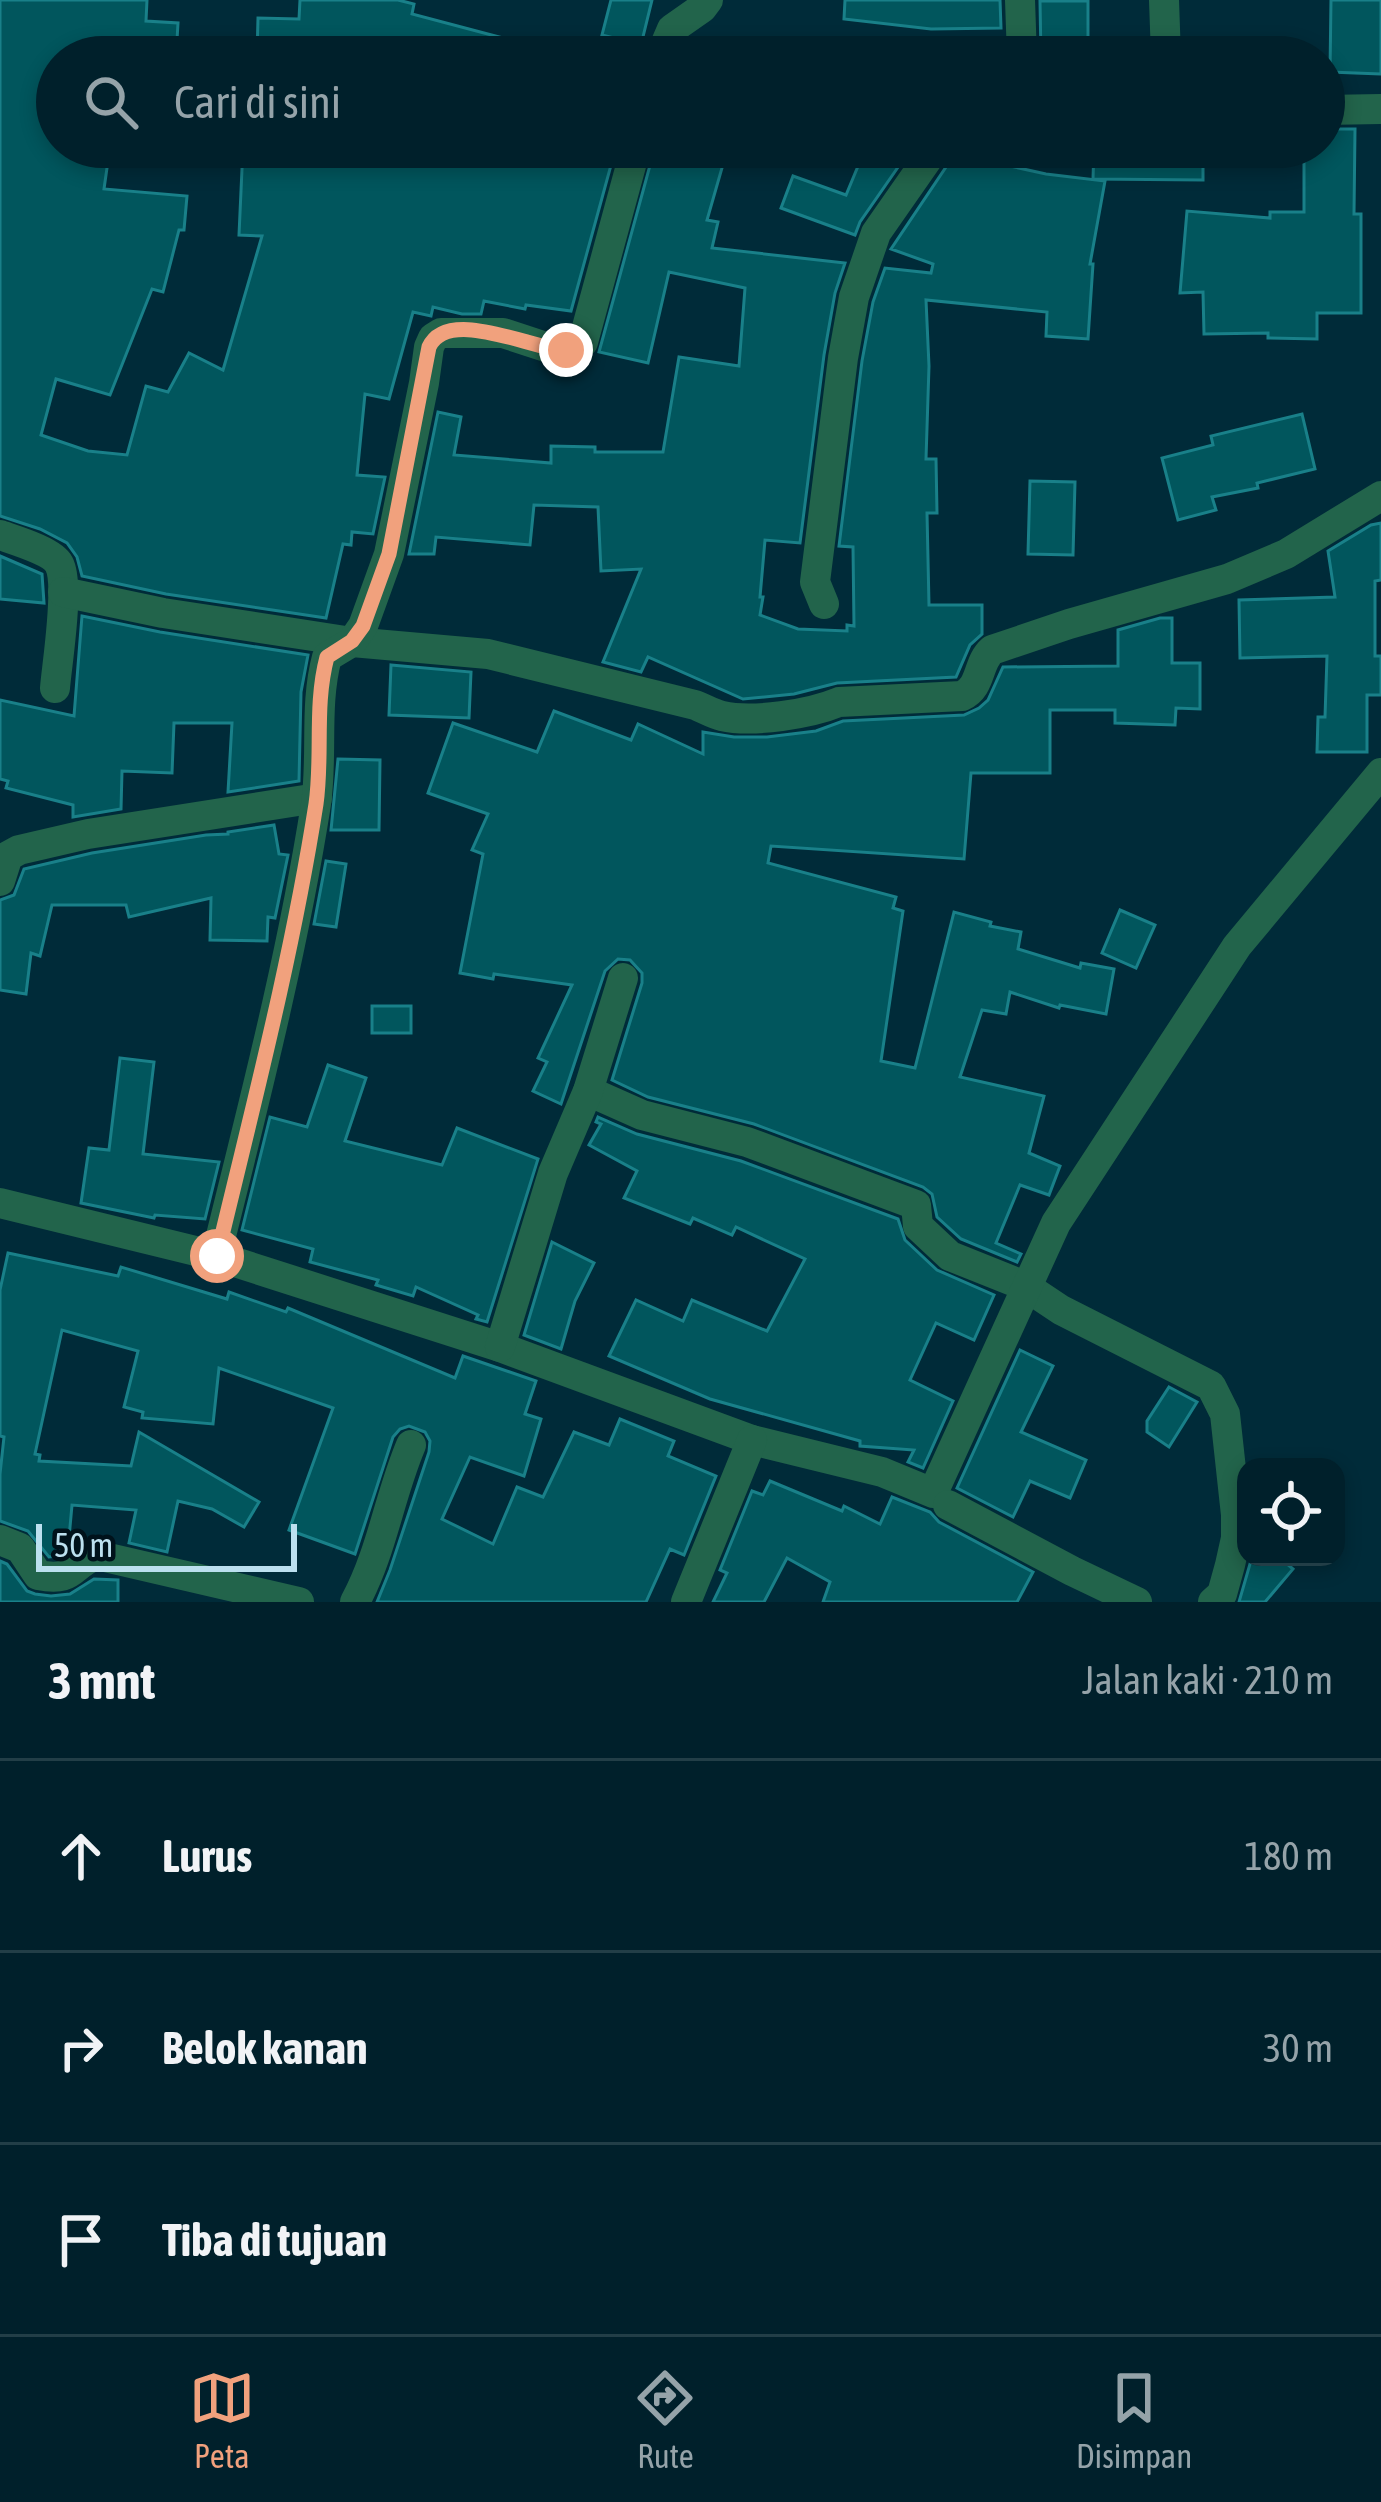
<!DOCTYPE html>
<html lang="id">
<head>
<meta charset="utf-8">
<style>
  body { margin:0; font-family:"Asap Condensed",sans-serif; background:#0e2d37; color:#f1f3f6 }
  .controls { position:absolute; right:36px; bottom:36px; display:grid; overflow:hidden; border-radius:24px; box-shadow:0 6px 18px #0003 }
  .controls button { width:108px; height:108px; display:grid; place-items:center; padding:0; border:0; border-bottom:3px solid #223e47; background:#00202b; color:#f1f3f6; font:60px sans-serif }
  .scale { position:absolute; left:36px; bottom:30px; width:261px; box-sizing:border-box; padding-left:12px; border:6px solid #bce0ef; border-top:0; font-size:33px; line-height:42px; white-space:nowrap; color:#bce0ef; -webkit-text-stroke:9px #00121b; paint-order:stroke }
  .stop { position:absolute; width:36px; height:36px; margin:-27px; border:9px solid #f1a17d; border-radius:50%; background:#fff }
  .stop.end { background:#f1a17d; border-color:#fff; box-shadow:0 3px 12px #0008 }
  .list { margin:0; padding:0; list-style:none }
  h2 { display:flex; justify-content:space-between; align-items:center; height:156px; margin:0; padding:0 48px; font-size:51px }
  h2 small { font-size:39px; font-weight:400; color:#95a3a9 }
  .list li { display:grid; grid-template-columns:78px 1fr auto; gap:36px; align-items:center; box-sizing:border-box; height:192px; padding:0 48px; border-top:3px solid #223e47 }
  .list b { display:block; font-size:45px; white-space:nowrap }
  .list em { font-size:39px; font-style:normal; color:#95a3a9 }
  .icon { flex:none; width:66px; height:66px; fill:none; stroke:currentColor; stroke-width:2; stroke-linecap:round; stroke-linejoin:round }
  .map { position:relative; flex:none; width:1381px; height:1602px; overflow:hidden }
  .search { position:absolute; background:#00202b; box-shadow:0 6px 18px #0003; left:36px; right:36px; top:36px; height:132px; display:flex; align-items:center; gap:30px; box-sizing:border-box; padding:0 42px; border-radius:66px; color:#95a3a9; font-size:45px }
  .sheet { height:732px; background:#00202b }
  nav { display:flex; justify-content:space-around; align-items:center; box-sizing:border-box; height:168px; border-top:3px solid #223e47; background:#00202b; font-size:33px; color:#95a3a9 }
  nav a { display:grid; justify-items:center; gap:6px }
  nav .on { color:#f1a17d }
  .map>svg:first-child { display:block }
  .building { fill:#01565d; stroke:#198089; stroke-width:3 }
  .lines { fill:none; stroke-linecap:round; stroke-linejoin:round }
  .minor { stroke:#22644b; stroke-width:30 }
  .route { stroke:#f1a17d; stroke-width:15 }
</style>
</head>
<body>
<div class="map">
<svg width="1381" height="1602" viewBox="0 0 1381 1602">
  <rect width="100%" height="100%" fill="#002b39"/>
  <g class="building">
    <path d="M 0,0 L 147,0 L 146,21 L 178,23 L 176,57 L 57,57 L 57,147 L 110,147 L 104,189 L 187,196 L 184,230 L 179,230 L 163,292 L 152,289 L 110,395 L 56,379 L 41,435 L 88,451 L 127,455 L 146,386 L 168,392 L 189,353 L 223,370 L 262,236 L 239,235 L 243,147 L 616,147 L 571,311 L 526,305 L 525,309 L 484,301 L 481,314 L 462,314 L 433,307 L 431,316 L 413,312 L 389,399 L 365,394 L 357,475 L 385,477 L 373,534 L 352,532 L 351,545 L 343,544 L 326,618 L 166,594 L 82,576 L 77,557 L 67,543 L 40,529 L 0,516 Z"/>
    <path d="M 300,0 L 398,0 L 414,4 L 412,14 L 541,48 L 540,57 L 257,56 L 258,18 L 299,19 Z"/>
    <path d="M 611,0 L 652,0 L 641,45 L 602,35 Z"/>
    <path d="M 845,0 L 1000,0 L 1001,28 L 931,29 L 844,19 Z"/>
    <path d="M 1331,0 L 1381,0 L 1381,74 L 1330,72 Z"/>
    <path d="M 1040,1 L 1088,1 L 1088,57 L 1041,57 Z"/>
    <path d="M 1324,129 L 1355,129 L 1354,214 L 1361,214 L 1361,313 L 1317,313 L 1317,339 L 1268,338 L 1268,333 L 1204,334 L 1203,292 L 1180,293 L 1187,211 L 1270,218 L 1270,212 L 1304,212 L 1304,147 L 1324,147 Z"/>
    <path d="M 655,147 L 728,147 L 707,220 L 718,222 L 712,248 L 845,263 L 835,293 L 824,355 L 800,543 L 765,540 L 760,597 L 763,597 L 760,615 L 798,629 L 847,631 L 847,625 L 854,626 L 853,547 L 839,546 L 862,361 L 873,302 L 885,268 L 931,273 L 933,264 L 891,249 L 952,158 L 955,147 L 988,157 L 987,161 L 1046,174 L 1105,181 L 1090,264 L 1093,264 L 1088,339 L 1046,336 L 1047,312 L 926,300 L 929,366 L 926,459 L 936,459 L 937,513 L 927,513 L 929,605 L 982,605 L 982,634 L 970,645 L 956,677 L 837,683 L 794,694 L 743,699 L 648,657 L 641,672 L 603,662 L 641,569 L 601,571 L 598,507 L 534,505 L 530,545 L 436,537 L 434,554 L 409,554 L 438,412 L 461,417 L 454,455 L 551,463 L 551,446 L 595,447 L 595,452 L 663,452 L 679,357 L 739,366 L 745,288 L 669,272 L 648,363 L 599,352 Z"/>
    <path d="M 866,147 L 912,147 L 860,222 L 855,235 L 781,208 L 793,176 L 846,195 Z"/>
    <path d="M 1094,147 L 1203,147 L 1203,180 L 1093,179 Z"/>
    <path d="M 1302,414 L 1315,469 L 1257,483 L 1258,488 L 1212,497 L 1216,510 L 1178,520 L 1162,458 L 1213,445 L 1211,436 Z"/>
    <path d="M 1030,481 L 1075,482 L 1073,555 L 1028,554 Z"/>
    <path d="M 1381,523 L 1381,580 L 1375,581 L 1375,656 L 1381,656 L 1381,695 L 1367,695 L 1367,752 L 1317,752 L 1318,717 L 1325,717 L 1327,656 L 1240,658 L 1239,600 L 1335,597 L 1328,551 L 1371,525 Z"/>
    <path d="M 0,556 L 42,574 L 44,603 L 0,599 Z"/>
    <path d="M 82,616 L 160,632 L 308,655 L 301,692 L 299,781 L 228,792 L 232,723 L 174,723 L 172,773 L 122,771 L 121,809 L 73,817 L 73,805 L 6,788 L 8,781 L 0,779 L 0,700 L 74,716 Z"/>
    <path d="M 1160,618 L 1172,618 L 1172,663 L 1200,663 L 1200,709 L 1176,708 L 1175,725 L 1115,723 L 1115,710 L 1050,710 L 1050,773 L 971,773 L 964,859 L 771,846 L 768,863 L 896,897 L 893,908 L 903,911 L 881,1061 L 915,1068 L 954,912 L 991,922 L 990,926 L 1021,932 L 1018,949 L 1080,968 L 1081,963 L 1114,969 L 1106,1014 L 1060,1005 L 1059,1008 L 1010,992 L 1006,1014 L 982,1010 L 960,1077 L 1044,1096 L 1029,1153 L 1060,1166 L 1049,1195 L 1020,1185 L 996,1243 L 1021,1254 L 1017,1262 L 961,1239 L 937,1217 L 932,1194 L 923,1187 L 754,1124 L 648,1097 L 612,1080 L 642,983 L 642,973 L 630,960 L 618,959 L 605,971 L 561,1104 L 533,1091 L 547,1062 L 538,1058 L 572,985 L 494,974 L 493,979 L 460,973 L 483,854 L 472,850 L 488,814 L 428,793 L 453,723 L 537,752 L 554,711 L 631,740 L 638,724 L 703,754 L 703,732 L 734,737 L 767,737 L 816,731 L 843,721 L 964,715 L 979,708 L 988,700 L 1003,667 L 1118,666 L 1118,630 Z"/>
    <path d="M 391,665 L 471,672 L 469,718 L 389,715 Z"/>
    <path d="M 338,759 L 380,760 L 379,830 L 331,830 Z"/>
    <path d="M 274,825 L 279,854 L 288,855 L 275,918 L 268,917 L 267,941 L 210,940 L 211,898 L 129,917 L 126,905 L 52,905 L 40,956 L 31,953 L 26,994 L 0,990 L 0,900 L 14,895 L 24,869 L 92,853 L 206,835 L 228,834 L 228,832 Z"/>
    <path d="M 326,861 L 346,864 L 336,927 L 314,924 Z"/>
    <path d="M 1120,910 L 1155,925 L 1136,968 L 1102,953 Z"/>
    <rect x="372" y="1006" width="39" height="27"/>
    <path d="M 120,1058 L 154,1062 L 143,1154 L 219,1162 L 205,1219 L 155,1215 L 154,1218 L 81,1203 L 89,1148 L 109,1150 Z"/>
    <path d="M 328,1065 L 366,1078 L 345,1141 L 442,1165 L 457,1128 L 538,1159 L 487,1322 L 476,1319 L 478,1315 L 416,1287 L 413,1296 L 376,1285 L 378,1280 L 310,1262 L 313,1249 L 242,1230 L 270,1117 L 307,1127 Z"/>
    <path d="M 598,1117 L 637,1134 L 741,1161 L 898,1219 L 905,1240 L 937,1270 L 994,1295 L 974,1340 L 936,1323 L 910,1380 L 953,1401 L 923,1468 L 908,1462 L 914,1450 L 860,1446 L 860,1441 L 710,1399 L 609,1356 L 636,1300 L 683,1321 L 692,1300 L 767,1331 L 805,1259 L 736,1227 L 732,1235 L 693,1218 L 690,1224 L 624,1198 L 637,1171 L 589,1145 L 601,1124 L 596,1122 Z"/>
    <path d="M 552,1242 L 594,1263 L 575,1301 L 561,1349 L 524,1335 Z"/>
    <path d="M 8,1253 L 118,1276 L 121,1267 L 227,1299 L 229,1292 L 286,1312 L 288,1308 L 455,1378 L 463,1356 L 536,1381 L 525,1414 L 541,1419 L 524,1476 L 470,1457 L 442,1519 L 493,1544 L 517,1487 L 543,1497 L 574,1432 L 609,1445 L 620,1419 L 674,1441 L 668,1456 L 716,1476 L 684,1555 L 670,1549 L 646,1602 L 377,1602 L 390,1570 L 429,1452 L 430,1441 L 425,1432 L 409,1426 L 400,1429 L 393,1437 L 355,1554 L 289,1530 L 333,1408 L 219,1368 L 213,1424 L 142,1418 L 143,1412 L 124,1407 L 138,1351 L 62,1330 L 35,1454 L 40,1455 L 39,1461 L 131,1466 L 139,1432 L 259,1502 L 244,1527 L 212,1509 L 178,1501 L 167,1552 L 129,1543 L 136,1510 L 72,1505 L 68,1549 L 58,1556 L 49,1557 L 28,1531 L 0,1521 L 0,1474 L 4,1437 L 0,1436 L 0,1290 Z"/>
    <path d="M 1020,1350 L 1053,1366 L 1021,1432 L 1086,1460 L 1070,1498 L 1030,1481 L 1013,1517 L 957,1488 Z"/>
    <path d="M 1169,1387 L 1197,1402 L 1169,1447 L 1147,1432 L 1147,1421 Z"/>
    <path d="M 770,1481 L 842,1511 L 844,1506 L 880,1524 L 892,1497 L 930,1512 L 939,1522 L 1033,1572 L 1017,1602 L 823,1602 L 830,1582 L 787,1558 L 764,1602 L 713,1602 L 727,1573 L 720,1570 L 752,1491 L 763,1495 Z"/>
    <path d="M 1252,1557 L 1279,1557 L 1293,1569 L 1265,1602 L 1239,1602 Z"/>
    <path d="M 0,1561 L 7,1564 L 27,1591 L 35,1594 L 51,1596 L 70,1594 L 94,1579 L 118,1580 L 118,1602 L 0,1602 Z"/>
  </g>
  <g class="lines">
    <g class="minor">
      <path d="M 1020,0 L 1022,57"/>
      <path d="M 1164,0 L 1166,57"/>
      <path d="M 660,57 L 672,29 L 702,8 L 708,0"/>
      <path d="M 1324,110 L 1381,109"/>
      <path d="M 0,535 C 14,540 52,551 59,564 C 70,584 57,663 55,688"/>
      <path d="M 63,592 L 163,613 L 352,642 L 488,654 L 695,705 C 703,708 713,714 722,716 C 753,723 810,714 839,702 L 962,696 C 982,687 977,663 992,650 L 1069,624 L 1227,579 L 1286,554 L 1381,496"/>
      <path d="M 824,604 L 815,582 L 843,358 L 854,297 L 876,233 L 936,147"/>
      <path d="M 0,881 L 8,856 L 19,850 L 88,834 L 317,798"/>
      <path d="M 588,1091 L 642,1115 L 747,1142 L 916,1205 L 918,1226 L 950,1256 L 1025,1286 L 1061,1310 L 1211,1386 L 1225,1414 L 1236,1515 L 1236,1538 L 1230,1565 L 1222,1594 L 1213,1602"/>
      <path d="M 0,1203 L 216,1256 L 500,1347 L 752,1440 L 882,1472 L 933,1493 L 1056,1223 L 1237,946 L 1381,773"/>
      <path d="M 216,1256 C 253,1106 292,957 316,804 C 323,755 314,706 327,657 L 352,642 L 363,626 L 389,554 L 424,383 L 429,347 L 433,338 L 441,333 L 503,333 L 555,350 L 566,350 L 583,342 L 636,147"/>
      <path d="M 500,1347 L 553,1173 L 588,1091 L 623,978"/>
      <path d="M 948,1505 L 1072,1571 L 1137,1602"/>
      <path d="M 0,1540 L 20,1548 L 38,1575 C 75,1582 69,1566 96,1555 L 299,1602"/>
      <path d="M 355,1602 C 382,1552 389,1497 411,1445"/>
      <path d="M 686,1602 L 752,1440"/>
    </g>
  </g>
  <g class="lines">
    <path class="route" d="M 217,1256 C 253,1106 292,957 316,804 C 323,755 314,706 327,657 L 352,641 L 363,626 L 389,554 L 429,347 C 448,306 534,350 566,350"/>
  </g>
</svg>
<div class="controls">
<button><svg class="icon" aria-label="locate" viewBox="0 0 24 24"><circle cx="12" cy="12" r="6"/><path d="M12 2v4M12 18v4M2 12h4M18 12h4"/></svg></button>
</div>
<div class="scale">50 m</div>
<div class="stop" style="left:217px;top:1256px"></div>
<div class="stop end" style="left:566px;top:350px"></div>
<div class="search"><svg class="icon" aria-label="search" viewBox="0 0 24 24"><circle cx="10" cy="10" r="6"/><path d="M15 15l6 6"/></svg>Cari di sini</div>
</div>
<section class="sheet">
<h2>3 mnt<small>Jalan kaki · 210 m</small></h2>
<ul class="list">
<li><svg class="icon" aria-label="ahead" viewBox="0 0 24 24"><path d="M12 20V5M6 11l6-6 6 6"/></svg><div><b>Lurus</b></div><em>180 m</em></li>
<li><svg class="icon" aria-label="right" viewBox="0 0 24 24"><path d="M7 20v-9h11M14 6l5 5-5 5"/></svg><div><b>Belok kanan</b></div><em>30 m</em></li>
<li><svg class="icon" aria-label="arrive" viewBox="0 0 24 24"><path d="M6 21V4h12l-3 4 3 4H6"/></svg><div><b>Tiba di tujuan</b></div></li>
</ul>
</section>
<nav>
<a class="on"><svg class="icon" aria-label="map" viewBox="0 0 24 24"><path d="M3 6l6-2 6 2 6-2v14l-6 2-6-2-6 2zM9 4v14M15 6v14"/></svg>Peta</a>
<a><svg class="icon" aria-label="directions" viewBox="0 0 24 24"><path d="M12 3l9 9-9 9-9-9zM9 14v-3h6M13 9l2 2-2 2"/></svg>Rute</a>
<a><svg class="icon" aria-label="saved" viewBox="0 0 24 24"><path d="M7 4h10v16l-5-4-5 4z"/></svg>Disimpan</a>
</nav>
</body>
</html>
